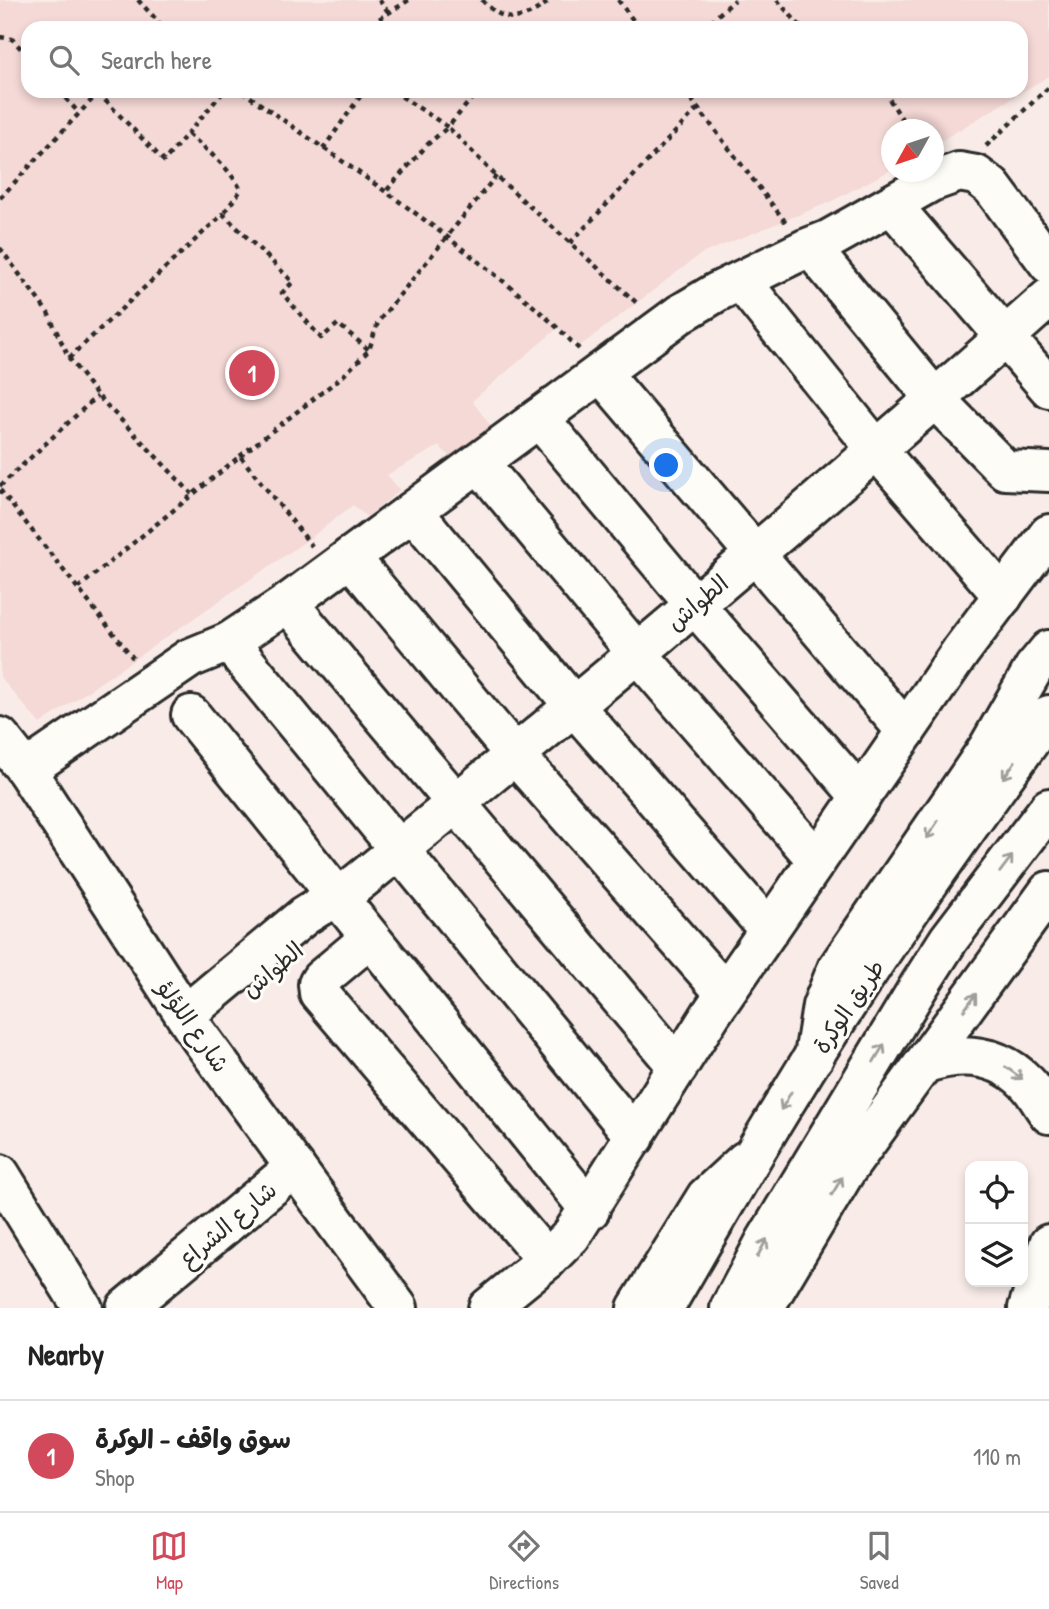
<!DOCTYPE html>
<html lang="en">
<head>
<meta charset="utf-8">
<style>
  body { margin:0; font-family:"Patrick Hand","Playpen Sans Arabic",sans-serif; background:#f6f6f6; color:#222 }
  .controls { position:absolute; right:21px; bottom:21px; display:grid; overflow:hidden; border-radius:14px; box-shadow:0 4px 10px #0003 }
  .controls button { width:63px; height:63px; display:grid; place-items:center; padding:0; border:0; border-bottom:2px solid #e0e0e0; background:#fff; color:#222; font:35px sans-serif }
  .compass { position:absolute; left:881px; top:119px; width:63px; height:63px; border-radius:50%; background:#fff; box-shadow:0 4px 10px #0003; rotate:230deg }
  .you { position:absolute; left:667px; top:466px; width:24px; height:24px; margin:-18px; border:5px solid #fff; border-radius:50%; background:#1a73e8; box-shadow:0 0 0 10px #1a73e833 }
  .badge { display:grid; place-items:center; width:46px; height:46px; border-radius:50%; background:#d1495b; color:#fff; font-size:23px; font-weight:700 }
  .pin { position:absolute; translate:-50% -50%; border:4px solid #fff; box-shadow:0 2px 7px #0006 }
  .list { margin:0; padding:0; list-style:none }
  h2 { display:flex; justify-content:space-between; align-items:center; height:91px; margin:0; padding:0 28px; font-size:30px }
  h2 small { font-size:23px; font-weight:400; color:#767676 }
  .list li { display:grid; grid-template-columns:46px 1fr auto; gap:21px; align-items:center; box-sizing:border-box; height:112px; padding:0 28px; border-top:2px solid #e0e0e0 }
  .list b { display:block; font-size:26px; white-space:nowrap }
  .list p { margin:0; font-size:23px; white-space:nowrap; color:#767676 }
  .list em { font-size:23px; font-style:normal; color:#767676 }
  .icon { flex:none; width:38px; height:38px; fill:none; stroke:currentColor; stroke-width:2; stroke-linecap:round; stroke-linejoin:round }
  .map { position:relative; flex:none; width:1049px; height:1308px; overflow:hidden }
  .search { position:absolute; background:#fff; box-shadow:0 4px 10px #0003; left:21px; right:21px; top:21px; height:77px; display:flex; align-items:center; gap:18px; box-sizing:border-box; padding:0 24px; border-radius:21px; color:#767676; font-size:26px }
  .sheet { height:203px; background:#fff }
  nav { display:flex; justify-content:space-around; align-items:center; box-sizing:border-box; height:98px; border-top:2px solid #e0e0e0; background:#fff; font-size:19px; color:#767676 }
  nav a { display:grid; justify-items:center; gap:4px }
  nav .on { color:#d1495b }
  .map>svg:first-child { display:block }
  .built { fill:#f4d9d6; fill-rule:evenodd }
  .lines { fill:none; stroke-linecap:round; stroke-linejoin:round }
  .minor-casing { stroke:#2b2b2b; stroke-width:44 }
  .highway-casing { stroke:#2b2b2b; stroke-width:44 }
  .path { stroke:#2b2b2b; stroke-width:4.5; stroke-dasharray:5 5; stroke-linecap:butt }
  .minor { stroke:#fdfcf7; stroke-width:38 }
  .highway { stroke:#fdfcf7; stroke-width:38 }
  .oneway { stroke:#9e9e9b }
  .labels { text-anchor:middle; dominant-baseline:central; stroke-width:6; stroke-linejoin:round; paint-order:stroke }
  .street-label { font-size:24px; fill:#2b2b2b; stroke:#fdfcf7 }
</style>
</head>
<body>
<div class="map">
<svg width="1049" height="1308" viewBox="0 0 1049 1308">
  <rect width="100%" height="100%" fill="#f9ece8"/>
  <filter id="ink" filterUnits="userSpaceOnUse"><feTurbulence type="fractalNoise" baseFrequency=".0143" numOctaves="2"/><feDisplacementMap in="SourceGraphic" scale="14" xChannelSelector="R" yChannelSelector="G"/><feConvolveMatrix kernelMatrix="1 2 1 2 8 2 1 2 1" color-interpolation-filters="sRGB"/></filter>
  <g filter="url(#ink)">
    <path class="built" d="M 0,0 L 1049,0 L 1049,76 L 934,145 L 934,130 L 892,130 L 891,170 L 828,203 L 701,254 L 580,346 L 558,328 L 472,401 L 494,430 L 455,461 L 439,446 L 387,475 L 400,490 L 367,517 L 353,505 L 309,539 L 40,724 L 0,677 ZM 28,28 L 1021,28 L 1021,91 L 28,91 Z"/>
    <g class="lines">
      <g class="minor-casing">
        <g id="minor">
          <path d="M 892,205 L 1049,388"/>
          <path d="M 811,248 L 935,399 L 1005,470 L 1049,472"/>
          <path d="M 741,281 L 876,449 L 1003,596"/>
          <path d="M 601,373 L 906,731"/>
          <path d="M 539,418 L 695,605 L 861,797"/>
          <path d="M 479,463 L 637,653 L 817,860"/>
          <path d="M 413,511 L 574,706 L 769,930"/>
          <path d="M 350,557 L 515,755 L 725,993"/>
          <path d="M 288,603 L 678,1067"/>
          <path d="M 229,642 L 635,1137"/>
          <path d="M 191,715 L 590,1210"/>
          <path d="M 0,737 L 26,770 L 196,1032 L 398,1308"/>
          <path d="M 26,770 L 190,658 L 229,642 L 288,603 L 680,314 L 717,292 L 805,249 L 828,240 L 931,182 L 959,172 L 976,175 L 992,187 L 1049,264"/>
          <path d="M 370,938 L 321,979 L 318,984 L 319,993 L 547,1260"/>
          <path d="M 185,1015 L 304,916 L 320,906 L 339,898 C 580,704 818,504 1049,298"/>
          <path d="M 814,1057 L 822,1006 L 837,969 L 988,748 L 1034,668 L 1049,650"/>
          <path d="M 926,1063 C 963,1051 999,1054 1027,1083 C 1036,1092 1041,1104 1049,1114"/>
          <path d="M 0,1174 L 83,1308"/>
          <path d="M 126,1308 L 295,1167"/>
          <path d="M 488,1308 L 547,1260 L 571,1236 L 711,1014 L 961,651 L 1049,534"/>
          <path d="M 637,1308 L 706,1197 L 745,1161"/>
          <path d="M 1028,1308 L 1049,1244"/>
        </g>
      </g>
      <g class="highway-casing">
        <g id="highway">
          <path d="M 664,1308 C 706,1236 747,1164 791,1093 C 870,963 959,838 1049,715"/>
          <path d="M 730,1308 L 766,1240 L 919,986 L 949,939 L 1049,808"/>
          <path d="M 764,1308 L 845,1172 L 1049,891"/>
        </g>
      </g>
      <g class="path">
        <path d="M 138,0 L 164,28"/>
        <path d="M 379,0 L 390,14"/>
        <path d="M 482,0 C 507,27 524,20 551,0"/>
        <path d="M 618,0 L 639,28"/>
        <path d="M 777,0 L 802,28"/>
        <path d="M 375,28 L 379,19 L 409,0"/>
        <path d="M 703,28 L 735,0"/>
        <path d="M 0,37 L 12,39 L 28,56"/>
        <path d="M 59,91 L 79,113"/>
        <path d="M 242,91 C 322,148 402,200 479,262 C 515,290 547,316 579,349"/>
        <path d="M 393,91 L 448,127 L 478,91"/>
        <path d="M 685,91 L 787,224"/>
        <path d="M 884,91 L 909,130"/>
        <path d="M 98,93 L 164,161 L 224,91"/>
        <path d="M 188,134 C 208,151 228,166 241,190 L 223,214"/>
        <path d="M 986,146 L 1049,87"/>
        <path d="M 323,149 L 364,91"/>
        <path d="M 387,190 L 428,144 L 448,127 L 496,176 L 639,305"/>
        <path d="M 0,198 L 100,91"/>
        <path d="M 570,243 L 698,108"/>
        <path d="M 0,248 L 48,313 L 69,358 L 97,395 L 192,494"/>
        <path d="M 69,358 L 223,214 L 293,282 L 282,293 L 321,338 L 338,324 L 369,350"/>
        <path d="M 240,456 L 343,376 L 369,350 L 378,322 L 496,176"/>
        <path d="M 0,486 L 97,396"/>
        <path d="M 0,490 L 133,658"/>
        <path d="M 78,588 L 240,456 L 312,546"/>
      </g>
      <use href="#minor" class="minor"/>
      <use href="#highway" class="highway"/>
    </g>
    <defs><path id="oneway-shaft" d="M-6 0H5M1.5-3L5.5 0L1.5 3" fill="none" stroke-width="1.6" stroke-linecap="round" stroke-linejoin="round" transform="scale(1.75)"/></defs>
    <g class="oneway">
      <use href="#oneway-shaft" transform="translate(1009 770) rotate(126)"/>
      <use href="#oneway-shaft" transform="translate(932 830) rotate(124)"/>
      <use href="#oneway-shaft" transform="translate(1006 864) rotate(-53)"/>
      <use href="#oneway-shaft" transform="translate(970 1002) rotate(-54)"/>
      <use href="#oneway-shaft" transform="translate(879 1053) rotate(-59)"/>
      <use href="#oneway-shaft" transform="translate(1014 1073) rotate(36)"/>
      <use href="#oneway-shaft" transform="translate(786 1101) rotate(120)"/>
      <use href="#oneway-shaft" transform="translate(837 1186) rotate(-59)"/>
      <use href="#oneway-shaft" transform="translate(762 1248) rotate(-62)"/>
    </g>
  </g>
  <g class="labels">
    <g class="street-label">
      <text transform="translate(697 602) rotate(-40)">الطواش</text>
      <text transform="translate(272 969) rotate(-40)">الطواش</text>
      <text transform="translate(848 1006) rotate(-56)">طريق الوكرة</text>
      <text transform="translate(194 1026) rotate(55)">شارع اللؤلؤ</text>
      <text transform="translate(227 1224) rotate(-40)">شارع الشراع</text>
    </g>
  </g>
</svg>
<div class="controls">
<button><svg class="icon" aria-label="locate" viewBox="0 0 24 24"><circle cx="12" cy="12" r="6"/><path d="M12 2v4M12 18v4M2 12h4M18 12h4"/></svg></button>
<button><svg class="icon" aria-label="layers" viewBox="0 0 24 24"><path d="M12 4l9 5-9 5-9-5zM3 14l9 5 9-5"/></svg></button>
</div>
<svg class="compass" viewBox="-18 -18 36 36"><path d="M0-13l5 13h-10z" fill="#e53935"/><path d="M0 13l5-13h-10z" fill="#767676"/></svg>
<div class="you"></div>
<div class="pin badge" style="left:252px;top:373px">1</div>
<div class="search"><svg class="icon" aria-label="search" viewBox="0 0 24 24"><circle cx="10" cy="10" r="6"/><path d="M15 15l6 6"/></svg>Search here</div>
</div>
<section class="sheet">
<h2>Nearby<small></small></h2>
<ul class="list">
<li><span class="badge">1</span><div><b>سوق واقف - الوكرة</b><p>Shop</p></div><em>110 m</em></li>
</ul>
</section>
<nav>
<a class="on"><svg class="icon" aria-label="map" viewBox="0 0 24 24"><path d="M3 6l6-2 6 2 6-2v14l-6 2-6-2-6 2zM9 4v14M15 6v14"/></svg>Map</a>
<a><svg class="icon" aria-label="directions" viewBox="0 0 24 24"><path d="M12 3l9 9-9 9-9-9zM9 14v-3h6M13 9l2 2-2 2"/></svg>Directions</a>
<a><svg class="icon" aria-label="saved" viewBox="0 0 24 24"><path d="M7 4h10v16l-5-4-5 4z"/></svg>Saved</a>
</nav>
</body>
</html>
